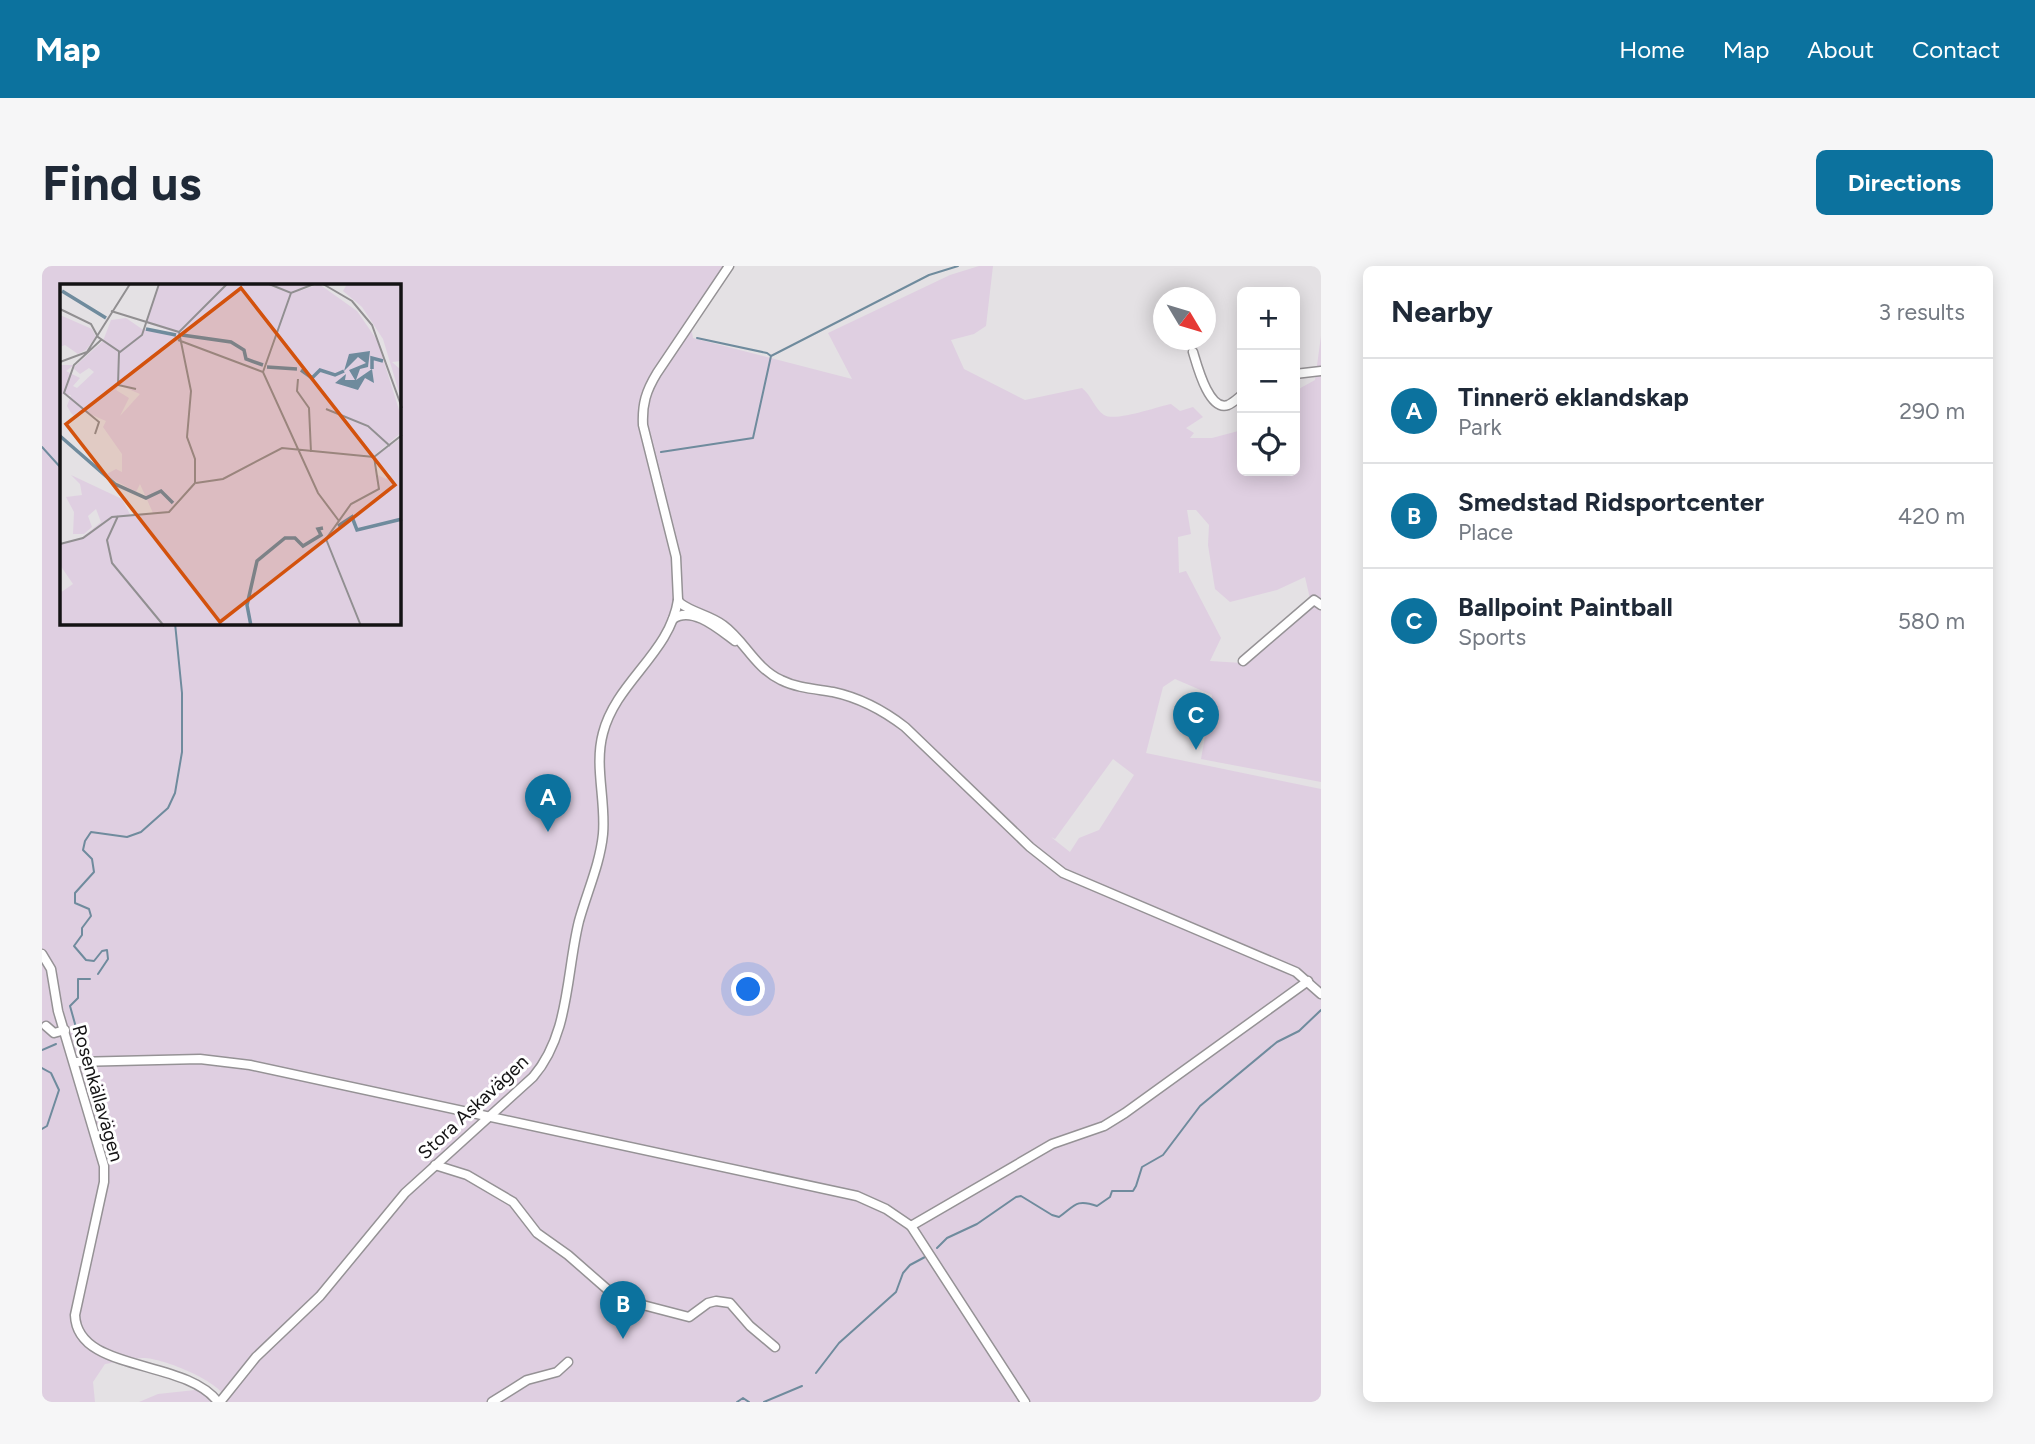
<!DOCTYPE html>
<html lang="en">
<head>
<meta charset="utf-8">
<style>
  body { margin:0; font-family:Figtree,sans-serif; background:#f6f6f7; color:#1f2937 }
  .controls { position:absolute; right:21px; top:21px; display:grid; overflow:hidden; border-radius:10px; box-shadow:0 4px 18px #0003 }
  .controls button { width:63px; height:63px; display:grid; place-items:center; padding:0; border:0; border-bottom:2px solid #e0e1e3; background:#fff; color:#1f2937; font:35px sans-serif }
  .compass { position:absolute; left:1111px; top:21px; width:63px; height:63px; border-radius:50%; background:#fff; box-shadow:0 4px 18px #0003; rotate:128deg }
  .you { position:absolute; left:707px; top:724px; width:24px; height:24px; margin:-18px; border:5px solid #fff; border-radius:50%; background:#1a73e8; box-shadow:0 0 0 10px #1a73e833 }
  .badge { display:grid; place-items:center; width:46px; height:46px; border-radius:50%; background:#0c729e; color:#fff; font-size:23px; font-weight:700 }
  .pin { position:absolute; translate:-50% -58px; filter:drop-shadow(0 2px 4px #0008) }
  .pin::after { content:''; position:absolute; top:37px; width:24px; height:21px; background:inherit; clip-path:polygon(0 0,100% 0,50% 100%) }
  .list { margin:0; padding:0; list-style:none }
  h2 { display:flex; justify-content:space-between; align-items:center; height:91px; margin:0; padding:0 28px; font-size:30px }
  h2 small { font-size:23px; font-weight:400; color:#747a83 }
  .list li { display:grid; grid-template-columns:46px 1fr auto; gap:21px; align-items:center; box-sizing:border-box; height:105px; padding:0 28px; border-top:2px solid #e0e1e3 }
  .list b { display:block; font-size:26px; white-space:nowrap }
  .list p { margin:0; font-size:23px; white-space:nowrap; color:#747a83 }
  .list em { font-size:23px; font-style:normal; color:#747a83 }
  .icon { flex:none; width:38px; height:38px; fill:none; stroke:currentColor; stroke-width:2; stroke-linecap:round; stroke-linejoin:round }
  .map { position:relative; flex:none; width:1279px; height:1136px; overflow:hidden; border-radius:10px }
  header { display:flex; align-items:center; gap:42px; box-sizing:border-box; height:98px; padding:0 35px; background:#0c729e; color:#fff }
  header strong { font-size:33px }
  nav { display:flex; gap:38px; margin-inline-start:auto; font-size:24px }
  .intro { display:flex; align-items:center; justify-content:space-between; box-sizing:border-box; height:168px; padding:0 42px }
  h1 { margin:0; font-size:49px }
  .button { padding:18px 32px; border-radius:10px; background:#0c729e; color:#fff; font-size:24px; font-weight:700 }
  main { display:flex; gap:42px; padding:0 42px }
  aside { flex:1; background:#fff; border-radius:10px; box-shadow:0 4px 18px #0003 }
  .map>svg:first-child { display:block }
  .green { fill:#dfcfe1; fill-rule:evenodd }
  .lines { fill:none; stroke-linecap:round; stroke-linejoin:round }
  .stream { stroke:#6f8b9d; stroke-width:2 }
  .minor-casing { stroke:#959295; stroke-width:11 }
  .minor { stroke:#fff; stroke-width:8 }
  .labels { text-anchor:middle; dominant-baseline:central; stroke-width:6; stroke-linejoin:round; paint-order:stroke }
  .street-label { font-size:19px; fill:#141314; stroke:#fff }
  .inset-river { fill:none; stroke:#6f8b9d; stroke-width:3.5 }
  .inset-road { fill:none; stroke:#918f91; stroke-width:2 }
  .view { fill:#d3520d; fill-opacity:0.15; stroke:#d3520d; stroke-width:3.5 }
  .inset-edge { fill:none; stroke:#141314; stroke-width:3.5 }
</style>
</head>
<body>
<header>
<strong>Map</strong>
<nav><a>Home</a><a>Map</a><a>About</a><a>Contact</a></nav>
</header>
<div class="intro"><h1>Find us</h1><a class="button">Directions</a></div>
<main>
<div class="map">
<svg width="1279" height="1136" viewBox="0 0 1279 1136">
  <rect width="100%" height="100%" fill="#e4e1e4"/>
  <g class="green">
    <path d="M 0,0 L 686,0 L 648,55 L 651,72 L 810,113 L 786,67 L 908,9 L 937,0 L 951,0 L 944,60 L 932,68 L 909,74 L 922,103 L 983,134 L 1040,122 C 1050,130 1052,142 1062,149 C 1073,156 1114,141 1129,138 L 1138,145 L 1151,141 L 1161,151 L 1144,162 L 1152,167 L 1148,172 L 1170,172 L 1200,164 L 1200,205 L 1253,205 L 1253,125 L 1273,114 L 1279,70 L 1279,516 L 1159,493 L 1170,429 L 1133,413 L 1121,421 L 1104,487 L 1279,523 L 1279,1136 L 186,1136 C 181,1116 121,1092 101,1092 C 89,1092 75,1096 63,1098 L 51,1116 L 53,1136 L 0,1136 ZM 19,19 L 357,19 L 357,357 L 19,357 ZM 1145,244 L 1154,244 L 1167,259 L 1166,279 L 1173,323 L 1188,336 L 1235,324 L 1263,311 L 1269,337 L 1200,397 L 1168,395 L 1179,372 L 1144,305 L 1137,307 L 1136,271 L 1149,268 ZM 1071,493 L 1092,509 L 1057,564 L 1037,572 L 1028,586 L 1009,571 L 1013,573 Z"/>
    <path d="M 153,1124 L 165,1129 L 171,1136 L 97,1136 L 116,1128 Z"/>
  </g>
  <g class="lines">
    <g class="stream">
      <path d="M 655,72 L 725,87 L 729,90"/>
      <path d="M 0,181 L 19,202"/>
      <path d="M 619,186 L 711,172 L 729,90 L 887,9 L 916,0"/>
      <path d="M 56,708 L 66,693 L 65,684 L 60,685 L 52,695 L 44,694 L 32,680 L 40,669 L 40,662 L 49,650 L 47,643 L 33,637 L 33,627 L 52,606 L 50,593 L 41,584 L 43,575 L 49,566 L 85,571 L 99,566 L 126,542 L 133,527 L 140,486 L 140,427 L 133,357"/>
      <path d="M 35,765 L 28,740 L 36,732 L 36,713 L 48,713"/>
      <path d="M 0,784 L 14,778"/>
      <path d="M 0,802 L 9,807 L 17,824 L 5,860 L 0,863"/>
      <path d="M 895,982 L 905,972 L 935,958 L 974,931 L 979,930 L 1010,949 L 1017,951 C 1032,941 1033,932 1055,940 L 1068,931 L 1070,925 L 1091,925 L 1094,920 L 1100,901 L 1121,889 L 1158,840 L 1235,776 L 1257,765 L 1279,744"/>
      <path d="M 774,1107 L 797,1077 L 854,1026 L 861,1007 L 868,999 L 883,991"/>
      <path d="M 695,1136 L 701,1132 L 707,1136"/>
      <path d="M 722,1136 L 760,1120"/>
    </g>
    <g class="minor-casing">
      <g id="minor">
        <path d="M 687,0 L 615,107 C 604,125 600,138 601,159 L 634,291 L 636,334 L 638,337 C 651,347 668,349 681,359 C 703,375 713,402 739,414 C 755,422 773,423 791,426 C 819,432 841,444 863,461 L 988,581 L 1021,607 L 1254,706 L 1279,728"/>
        <path d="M 1151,86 C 1155,99 1167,146 1186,139 C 1191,137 1196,132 1200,129"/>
        <path d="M 1253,108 L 1279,105"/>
        <path d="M 631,353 C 650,339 678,364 693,375"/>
        <path d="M 1201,395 L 1272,334 L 1279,339"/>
        <path d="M 0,688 L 9,703 L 16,745 L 62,900 L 62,916 L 33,1049 C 35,1107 143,1092 176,1136"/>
        <path d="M 4,760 L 12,767 L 23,764"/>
        <path d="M 33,796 L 158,793 L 208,799 L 815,930 L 844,943 L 869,960 L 1010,878 L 1062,860 L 1083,847 L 1266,715"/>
        <path d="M 393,899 L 425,909 L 471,936 L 495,967 L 526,989 L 566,1024 L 597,1038 L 647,1051 L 666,1037 L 674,1035 L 688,1037 L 708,1060 L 733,1081"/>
        <path d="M 869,960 L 983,1136"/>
        <path d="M 178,1136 L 214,1091 L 278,1030 L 363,927 L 491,811 C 528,768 524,707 537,655 C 545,626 558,598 561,568 C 564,534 552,500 561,467 C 574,416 628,387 636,334"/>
        <path d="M 450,1136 L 485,1114 L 515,1106 L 526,1096"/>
      </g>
    </g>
    <use href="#minor" class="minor"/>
  </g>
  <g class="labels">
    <g class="street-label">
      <text transform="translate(56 827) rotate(74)">Rosenkällavägen</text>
      <text transform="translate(431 841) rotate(-43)">Stora Askavägen</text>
    </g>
  </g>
  <g transform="translate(18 18)">
    <rect width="341" height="341" fill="#e4e1e4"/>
    <path d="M 99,0 L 253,0 L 240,7 L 259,0 L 297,27 L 317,56 L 341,132 L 341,149 L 312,173 L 316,190 L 326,195 L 331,190 L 315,179 L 316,172 L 341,154 L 341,341 L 0,341 L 0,309 L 13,300 L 0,281 L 0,260 L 20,255 L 41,238 L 36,225 L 28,232 L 32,243 L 24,250 L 13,250 L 14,228 L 6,213 L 22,211 L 20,200 L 11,191 L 62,215 L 71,232 L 93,229 L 80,200 L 76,208 L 45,191 L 56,185 L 62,188 L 62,170 L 43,143 L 46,137 L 25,128 L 15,133 L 11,129 L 7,122 L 11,111 L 0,110 L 0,81 L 14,81 L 6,87 L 20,94 L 13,102 L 17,104 L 34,88 L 29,84 L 20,90 L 13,84 L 43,57 L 51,36 L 66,34 L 82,45 L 117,49 L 86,39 ZM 59,101 L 80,110 L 60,132 L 69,114 L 56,106 ZM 287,0 L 341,0 L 341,77 L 332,78 L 341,86 L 341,115 L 323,55 L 302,23 L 283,7 ZM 0,31 L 32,45 L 36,53 L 26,66 L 18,70 L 5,61 L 0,63 Z" fill="#dfcfe1" fill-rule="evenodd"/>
    <path d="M 310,67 L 308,83 L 300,85 L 296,96 L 312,85 L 314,99 L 305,94 L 298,106 L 275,99 L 286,90 L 285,96 L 295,96 L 289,86 L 306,79 L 298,73 L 284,87 L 289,70 Z" fill="#6f8b9d"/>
    <path class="inset-river" d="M 2,7 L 46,34M 86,45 L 116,51M 122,51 L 171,58 L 184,66 L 186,75 L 203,81M 207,83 L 237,85M 312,85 L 312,74 L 323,77M 241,86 L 252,94 L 260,86 L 275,91 L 284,87M 0,152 L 55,200 L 86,214 L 101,207 L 113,219M 278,242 L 292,233 L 297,246 L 342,235M 191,342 L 187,321 L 197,277 L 225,254 L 235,254 L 243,262 L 261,251 L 258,245 L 263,244"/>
    <path class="inset-road" d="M 209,0 L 231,9 L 254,0M 263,0 L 292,17 L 312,41 L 342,124M 0,25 L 31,40 L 38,53 L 60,68 L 82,51 L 99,0M 51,27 L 119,48M 118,56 L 203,88 L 258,209 L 279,237M 59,68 L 58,101 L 76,105M 0,78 L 27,68 L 70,0M 203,88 L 231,9M 238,95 L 237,107 L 249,124 L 251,168M 266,125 L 308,142 L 330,162M 35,150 L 39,138 L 4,109 L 14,81 L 41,56M 314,173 L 342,151M 136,199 L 163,195 L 222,164 L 314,173M 58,232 L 47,256 L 52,279 L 104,342M 0,260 L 23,254 L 52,233 L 109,228 L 135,199 L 135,175 L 127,153 L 131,107 L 119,48 L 167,0M 301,342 L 266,255 L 291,220 L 319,205 L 314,173"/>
    <path class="view" d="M 181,4 L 335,201 L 160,338 L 6,140 Z"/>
    <rect width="341" height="341" class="inset-edge"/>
  </g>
</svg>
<div class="controls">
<button>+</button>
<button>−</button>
<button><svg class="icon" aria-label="locate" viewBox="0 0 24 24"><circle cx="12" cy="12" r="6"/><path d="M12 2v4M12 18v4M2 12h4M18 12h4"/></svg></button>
</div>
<svg class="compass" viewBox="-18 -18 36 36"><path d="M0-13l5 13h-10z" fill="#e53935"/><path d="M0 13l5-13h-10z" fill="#747a83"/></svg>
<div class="you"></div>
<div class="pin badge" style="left:506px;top:566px">A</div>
<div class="pin badge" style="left:581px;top:1073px">B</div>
<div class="pin badge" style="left:1154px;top:484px">C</div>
</div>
<aside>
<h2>Nearby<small>3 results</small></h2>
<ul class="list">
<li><span class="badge">A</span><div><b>Tinnerö eklandskap</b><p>Park</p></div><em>290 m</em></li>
<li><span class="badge">B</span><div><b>Smedstad Ridsportcenter</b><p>Place</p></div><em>420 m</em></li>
<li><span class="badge">C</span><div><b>Ballpoint Paintball</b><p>Sports</p></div><em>580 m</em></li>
</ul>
</aside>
</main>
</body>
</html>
